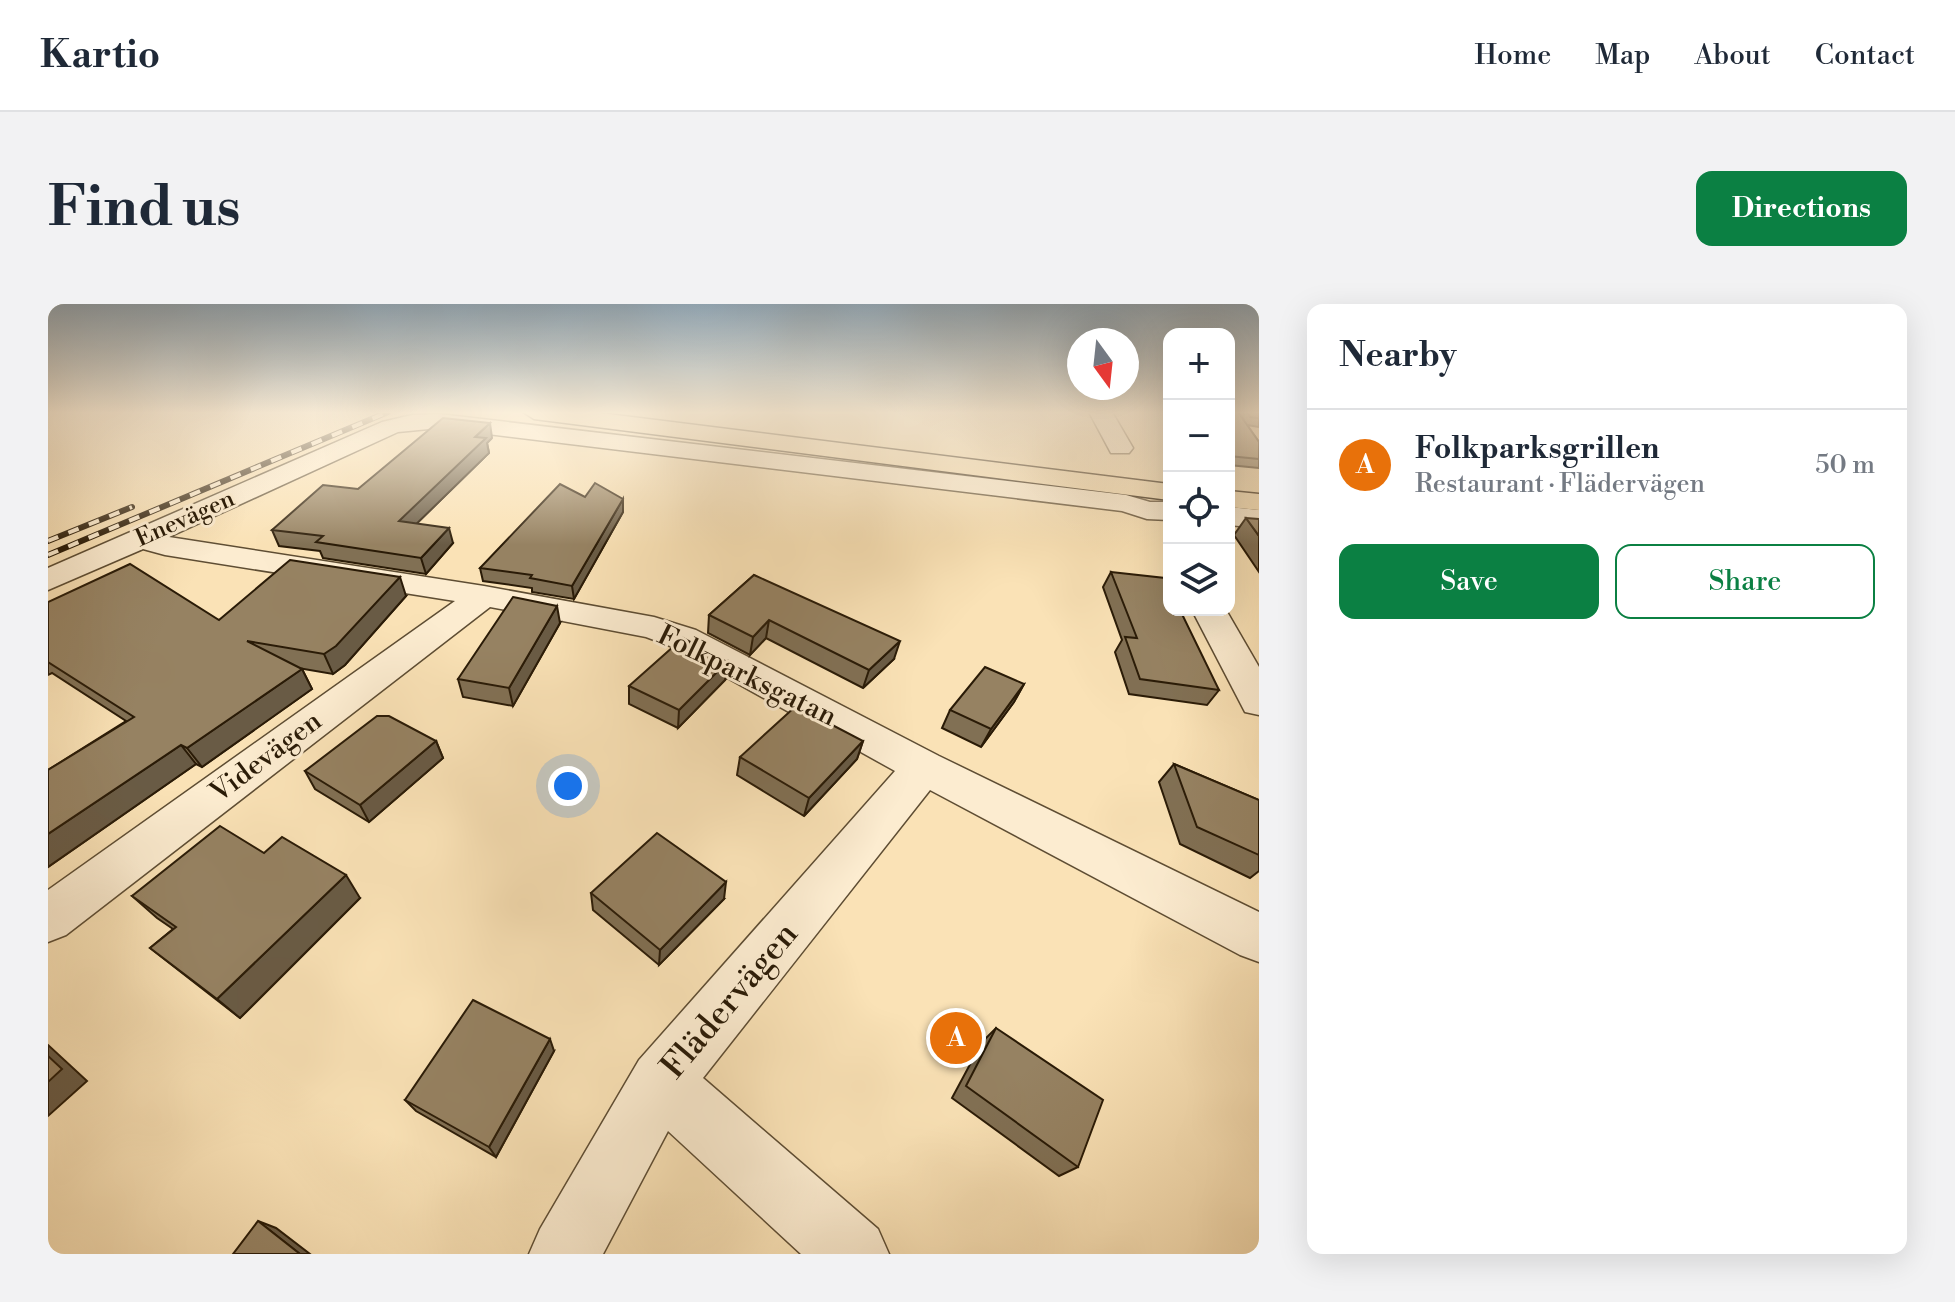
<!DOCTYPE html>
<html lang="en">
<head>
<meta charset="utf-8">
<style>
  body { margin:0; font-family:"Libre Bodoni",serif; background:#f2f2f3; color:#1f2937 }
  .controls { position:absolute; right:24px; top:24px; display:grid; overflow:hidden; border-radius:16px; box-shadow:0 8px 32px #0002 }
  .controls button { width:72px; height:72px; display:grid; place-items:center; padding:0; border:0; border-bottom:2px solid #e0e1e3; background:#fff; color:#1f2937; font:40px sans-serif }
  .compass { position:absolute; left:1019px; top:24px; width:72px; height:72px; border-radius:50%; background:#fff; box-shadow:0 8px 32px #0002; rotate:165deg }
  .you { position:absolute; left:520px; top:482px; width:28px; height:28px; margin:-20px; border:6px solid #fff; border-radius:50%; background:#1a73e8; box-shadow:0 0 0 12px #1a73e833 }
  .badge { display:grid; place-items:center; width:52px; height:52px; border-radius:50%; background:#0b8043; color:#fff; font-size:26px; font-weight:700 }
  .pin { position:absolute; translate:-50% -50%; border:4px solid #fff; box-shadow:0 2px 8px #0006 }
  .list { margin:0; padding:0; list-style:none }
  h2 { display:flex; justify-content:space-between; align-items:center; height:104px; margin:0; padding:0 32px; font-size:34px }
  h2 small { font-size:26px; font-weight:400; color:#747a83 }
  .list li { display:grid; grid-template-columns:52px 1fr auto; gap:24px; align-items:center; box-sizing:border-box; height:112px; padding:0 32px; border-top:2px solid #e0e1e3 }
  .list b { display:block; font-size:30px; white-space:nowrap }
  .list p { margin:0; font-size:26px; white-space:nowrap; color:#747a83 }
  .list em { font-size:26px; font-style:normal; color:#747a83 }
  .actions { display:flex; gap:16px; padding:24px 32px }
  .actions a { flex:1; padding:18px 0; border:2px solid #0b8043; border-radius:16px; text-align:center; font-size:28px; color:#0b8043 }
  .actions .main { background:#0b8043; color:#fff }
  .icon { flex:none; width:44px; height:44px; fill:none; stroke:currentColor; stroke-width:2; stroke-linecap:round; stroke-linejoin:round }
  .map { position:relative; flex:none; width:1211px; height:950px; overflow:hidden; border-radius:16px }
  header { display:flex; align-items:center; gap:48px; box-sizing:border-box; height:112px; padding:0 40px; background:#fff; border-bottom:2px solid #e0e1e3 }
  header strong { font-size:38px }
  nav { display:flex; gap:44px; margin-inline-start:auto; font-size:28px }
  .intro { display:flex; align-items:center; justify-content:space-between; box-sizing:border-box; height:192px; padding:0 48px }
  h1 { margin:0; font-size:56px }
  .button { padding:20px 36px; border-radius:16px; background:#0b8043; color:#fff; font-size:28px; font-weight:700 }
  main { display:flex; gap:48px; padding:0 48px }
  aside { flex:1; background:#fff; border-radius:16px; box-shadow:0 8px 32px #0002 }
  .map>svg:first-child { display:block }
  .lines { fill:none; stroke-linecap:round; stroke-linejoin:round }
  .minor-casing { stroke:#5e4d33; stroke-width:3 }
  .major-casing { stroke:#2a1b07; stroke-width:3 }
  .minor { fill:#fcecd0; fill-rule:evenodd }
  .major { fill:#fae2b6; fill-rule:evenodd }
  .rail-casing { stroke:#2a1b07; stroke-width:6 }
  .rail { stroke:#fcecd0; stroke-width:4; stroke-dasharray:11; stroke-linecap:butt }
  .wall { fill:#817054; stroke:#2a1b07; stroke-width:2 }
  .shaded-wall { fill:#695b45; stroke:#2a1b07; stroke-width:2 }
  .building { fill:#968262; stroke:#2a1b07; stroke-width:2 }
  .labels { text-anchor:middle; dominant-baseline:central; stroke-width:6; stroke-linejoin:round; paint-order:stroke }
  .far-street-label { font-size:24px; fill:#2a1b07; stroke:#fcecd0 }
  .street-label { font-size:28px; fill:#2a1b07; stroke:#fcecd0 }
  .near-street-label { font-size:34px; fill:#2a1b07; stroke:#fcecd0 }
</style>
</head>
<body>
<header>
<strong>Kartio</strong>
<nav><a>Home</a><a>Map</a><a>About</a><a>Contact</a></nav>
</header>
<div class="intro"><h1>Find us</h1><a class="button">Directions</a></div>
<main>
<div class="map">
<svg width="1211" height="950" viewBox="0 0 1211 950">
  <rect width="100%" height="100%" fill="#fae2b6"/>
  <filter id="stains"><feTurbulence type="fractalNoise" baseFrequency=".0025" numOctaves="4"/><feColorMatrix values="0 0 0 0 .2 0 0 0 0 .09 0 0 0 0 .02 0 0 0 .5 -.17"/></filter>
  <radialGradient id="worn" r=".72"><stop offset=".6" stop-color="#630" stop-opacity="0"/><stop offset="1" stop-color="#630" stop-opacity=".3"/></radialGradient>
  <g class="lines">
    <g class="minor-casing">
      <g id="minor">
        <path d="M 1041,108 L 1064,108 L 1085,144 L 1081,149 L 1063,149 Z"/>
        <path d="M 391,110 L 1078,191 L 1102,198 L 1121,198 L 1121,216 L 1099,215 L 1074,207 L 391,124 L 350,128 L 121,233 L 436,282 L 606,313 L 648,326 L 891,452 L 1211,608 L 1211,658 L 1192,651 L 882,486 L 655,774 L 830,925 L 841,950 L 753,950 L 620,827 L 555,950 L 481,950 L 492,925 L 591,756 L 847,467 L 622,342 L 598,333 L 442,303 L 18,631 L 0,638 L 0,586 L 407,297 L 117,251 L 95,245 L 0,286 L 0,264 L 334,118 L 364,111 Z"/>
        <path d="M 1181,203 L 1211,206 L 1211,224 L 1181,221 Z"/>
        <path d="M 1144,306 L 1178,306 L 1211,363 L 1211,411 L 1197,408 Z"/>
      </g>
    </g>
    <g class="major-casing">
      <g id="major">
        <path d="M 475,108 L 544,108 L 1121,180 L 1121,196 L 486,115 Z"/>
        <path d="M 1181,187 L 1211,190 L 1211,206 L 1181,203 Z"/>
      </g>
    </g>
    <use href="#minor" class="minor"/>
    <use href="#major" class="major"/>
    <g class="rail-casing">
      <g id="rail">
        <path d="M 0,237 L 84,203"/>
        <path d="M 0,251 L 340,108"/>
      </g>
    </g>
    <use href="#rail" class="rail"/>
  </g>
  <g class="wall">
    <path d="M 1181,108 L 1211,108 L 1211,123 L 1199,121 L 1211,138 L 1211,164 L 1181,161 Z"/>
    <path d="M 444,134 L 439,139 L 441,149 L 369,219 L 405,239 L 378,270 L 275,254 L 272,247 L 231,242 L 224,226 L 310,185 Z"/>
    <path d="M 537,193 L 575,195 L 575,208 L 526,295 L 484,288 L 484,284 L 435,277 L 432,264 Z"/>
    <path d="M 1198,214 L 1211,232 L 1211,268 L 1186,231 Z"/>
    <path d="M 1063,268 L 1171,386 L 1159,401 L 1081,390 L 1067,348 L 1074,336 L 1055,283 Z"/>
    <path d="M 706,271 L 846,355 L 815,384 L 718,334 L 702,351 L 660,329 L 661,311 Z"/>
    <path d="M 358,292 L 297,361 L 285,370 L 250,364 L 254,365 L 264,385 L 154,463 L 148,460 L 0,563 L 0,466 L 78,417 L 4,369 L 0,371 L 0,298 L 171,316 Z"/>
    <path d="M 512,319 L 465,402 L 415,393 L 410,375 Z"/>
    <path d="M 677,376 L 630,424 L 581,400 L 581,382 Z"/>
    <path d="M 976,380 L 966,398 L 933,443 L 894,424 L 902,406 Z"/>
    <path d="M 388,437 L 395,454 L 321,518 L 267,485 L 257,467 Z"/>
    <path d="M 815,437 L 809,455 L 756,512 L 689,471 L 692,453 Z"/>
    <path d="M 1126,460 L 1211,496 L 1211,567 L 1202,574 L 1132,540 L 1111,478 Z"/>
    <path d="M 216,549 L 312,594 L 192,714 L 102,644 L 125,625 L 109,614 L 84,592 Z"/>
    <path d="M 543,589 L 676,595 L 611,661 L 545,606 Z"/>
    <path d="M 948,724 L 1030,863 L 1011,872 L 904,794 L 934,738 Z"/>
    <path d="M 506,747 L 448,853 L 368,807 L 357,796 Z"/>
  </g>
  <g class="shaded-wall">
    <path d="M 442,119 L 444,134 L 439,139 L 441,149 L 356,232 L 351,217 L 427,133 Z"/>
    <path d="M 575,195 L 575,208 L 526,295 L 524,282 Z"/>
    <path d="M 401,224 L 405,239 L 378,270 L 373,254 Z"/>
    <path d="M 352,273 L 358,292 L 297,361 L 285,370 L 276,350 Z"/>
    <path d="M 509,302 L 512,319 L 465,402 L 461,384 Z"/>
    <path d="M 721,316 L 718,334 L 702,351 L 705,333 Z"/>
    <path d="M 852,337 L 846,355 L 815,384 L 821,366 Z"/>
    <path d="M 679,358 L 677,376 L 630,424 L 631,406 Z"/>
    <path d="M 254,365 L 264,385 L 154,463 L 139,444 Z"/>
    <path d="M 976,380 L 966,398 L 933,443 L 943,425 Z"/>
    <path d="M 388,437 L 395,454 L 321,518 L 312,501 Z"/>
    <path d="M 815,437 L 809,455 L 756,512 L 761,494 Z"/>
    <path d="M 133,441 L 148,460 L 0,563 L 0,530 Z"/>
    <path d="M 298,571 L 312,594 L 192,714 L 169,695 Z"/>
    <path d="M 678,578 L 676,595 L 611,661 L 612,646 Z"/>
    <path d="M 502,735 L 506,747 L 448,853 L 441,843 Z"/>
    <path d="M 0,741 L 39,777 L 0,812 Z"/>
    <path d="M 210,917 L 228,924 L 262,950 L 252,950 Z"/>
  </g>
  <g class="building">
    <path d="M 1181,108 L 1190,108 L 1211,138 L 1211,155 L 1181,152 Z"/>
    <path d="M 1199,108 L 1211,108 L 1211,114 L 1202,113 Z"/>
    <path d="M 395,114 L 442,119 L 427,133 L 438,134 L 351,217 L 401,224 L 373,254 L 268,238 L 275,232 L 224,226 L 275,181 L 310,185 Z"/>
    <path d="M 547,179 L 575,195 L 524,282 L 482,274 L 484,271 L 432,264 L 512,180 L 537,193 Z"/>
    <path d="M 1198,214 L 1211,215 L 1211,232 Z"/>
    <path d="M 242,256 L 352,273 L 288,342 L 276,350 L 199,337 L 254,365 L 139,444 L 133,441 L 0,530 L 0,466 L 86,413 L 0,358 L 0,298 L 82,260 L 171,316 Z"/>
    <path d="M 1063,268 L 1117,274 L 1121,283 L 1121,306 L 1132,306 L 1171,386 L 1092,375 L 1077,333 L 1089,334 Z"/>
    <path d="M 706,271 L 852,337 L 821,366 L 721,316 L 705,333 L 661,311 Z"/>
    <path d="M 465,293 L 509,302 L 461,384 L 410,375 Z"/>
    <path d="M 635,334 L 679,358 L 631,406 L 581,382 Z"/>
    <path d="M 937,363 L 976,380 L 943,425 L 902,406 Z"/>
    <path d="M 748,402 L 815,437 L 761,494 L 692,453 Z"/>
    <path d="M 329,412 L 341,412 L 388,437 L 312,501 L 257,467 Z"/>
    <path d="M 1126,460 L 1211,496 L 1211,551 L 1149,523 Z"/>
    <path d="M 172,522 L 216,549 L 234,533 L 298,571 L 169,695 L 102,644 L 128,623 L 84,592 Z"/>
    <path d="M 609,529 L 678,578 L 612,646 L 543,589 Z"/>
    <path d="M 425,696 L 502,735 L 441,843 L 357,796 Z"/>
    <path d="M 948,724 L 1055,796 L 1030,863 L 918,782 Z"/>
    <path d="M 0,752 L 14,765 L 0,778 Z"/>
    <path d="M 210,917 L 252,950 L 185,950 Z"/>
  </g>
  <linearGradient id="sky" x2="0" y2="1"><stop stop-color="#93abbc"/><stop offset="0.45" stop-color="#fdf2de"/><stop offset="1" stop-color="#fdf2de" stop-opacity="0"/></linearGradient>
  <rect width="1211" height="241" fill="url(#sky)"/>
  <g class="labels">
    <g class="far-street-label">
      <text transform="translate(137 215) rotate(-24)">Enevägen</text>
    </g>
    <g class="street-label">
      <text transform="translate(699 372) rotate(26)">Folkparksgatan</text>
      <text transform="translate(218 453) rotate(-37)">Videvägen</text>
    </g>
    <g class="near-street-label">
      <text transform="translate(682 697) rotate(-50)">Flädervägen</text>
    </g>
  </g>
  <rect width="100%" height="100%" filter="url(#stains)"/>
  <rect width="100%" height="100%" fill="url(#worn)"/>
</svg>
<div class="controls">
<button>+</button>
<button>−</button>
<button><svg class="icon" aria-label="locate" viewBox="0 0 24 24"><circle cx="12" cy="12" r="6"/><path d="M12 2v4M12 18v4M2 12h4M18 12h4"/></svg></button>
<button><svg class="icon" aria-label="layers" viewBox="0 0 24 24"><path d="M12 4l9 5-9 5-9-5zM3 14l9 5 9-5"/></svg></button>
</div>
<svg class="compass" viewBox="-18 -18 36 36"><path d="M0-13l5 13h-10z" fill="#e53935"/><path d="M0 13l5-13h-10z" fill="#747a83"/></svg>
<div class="you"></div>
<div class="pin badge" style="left:908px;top:734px;background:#e8710a">A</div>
</div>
<aside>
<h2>Nearby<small></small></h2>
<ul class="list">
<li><span class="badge" style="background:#e8710a">A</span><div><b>Folkparksgrillen</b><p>Restaurant · Flädervägen</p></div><em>50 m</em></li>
</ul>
<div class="actions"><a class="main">Save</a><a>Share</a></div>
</aside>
</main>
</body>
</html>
